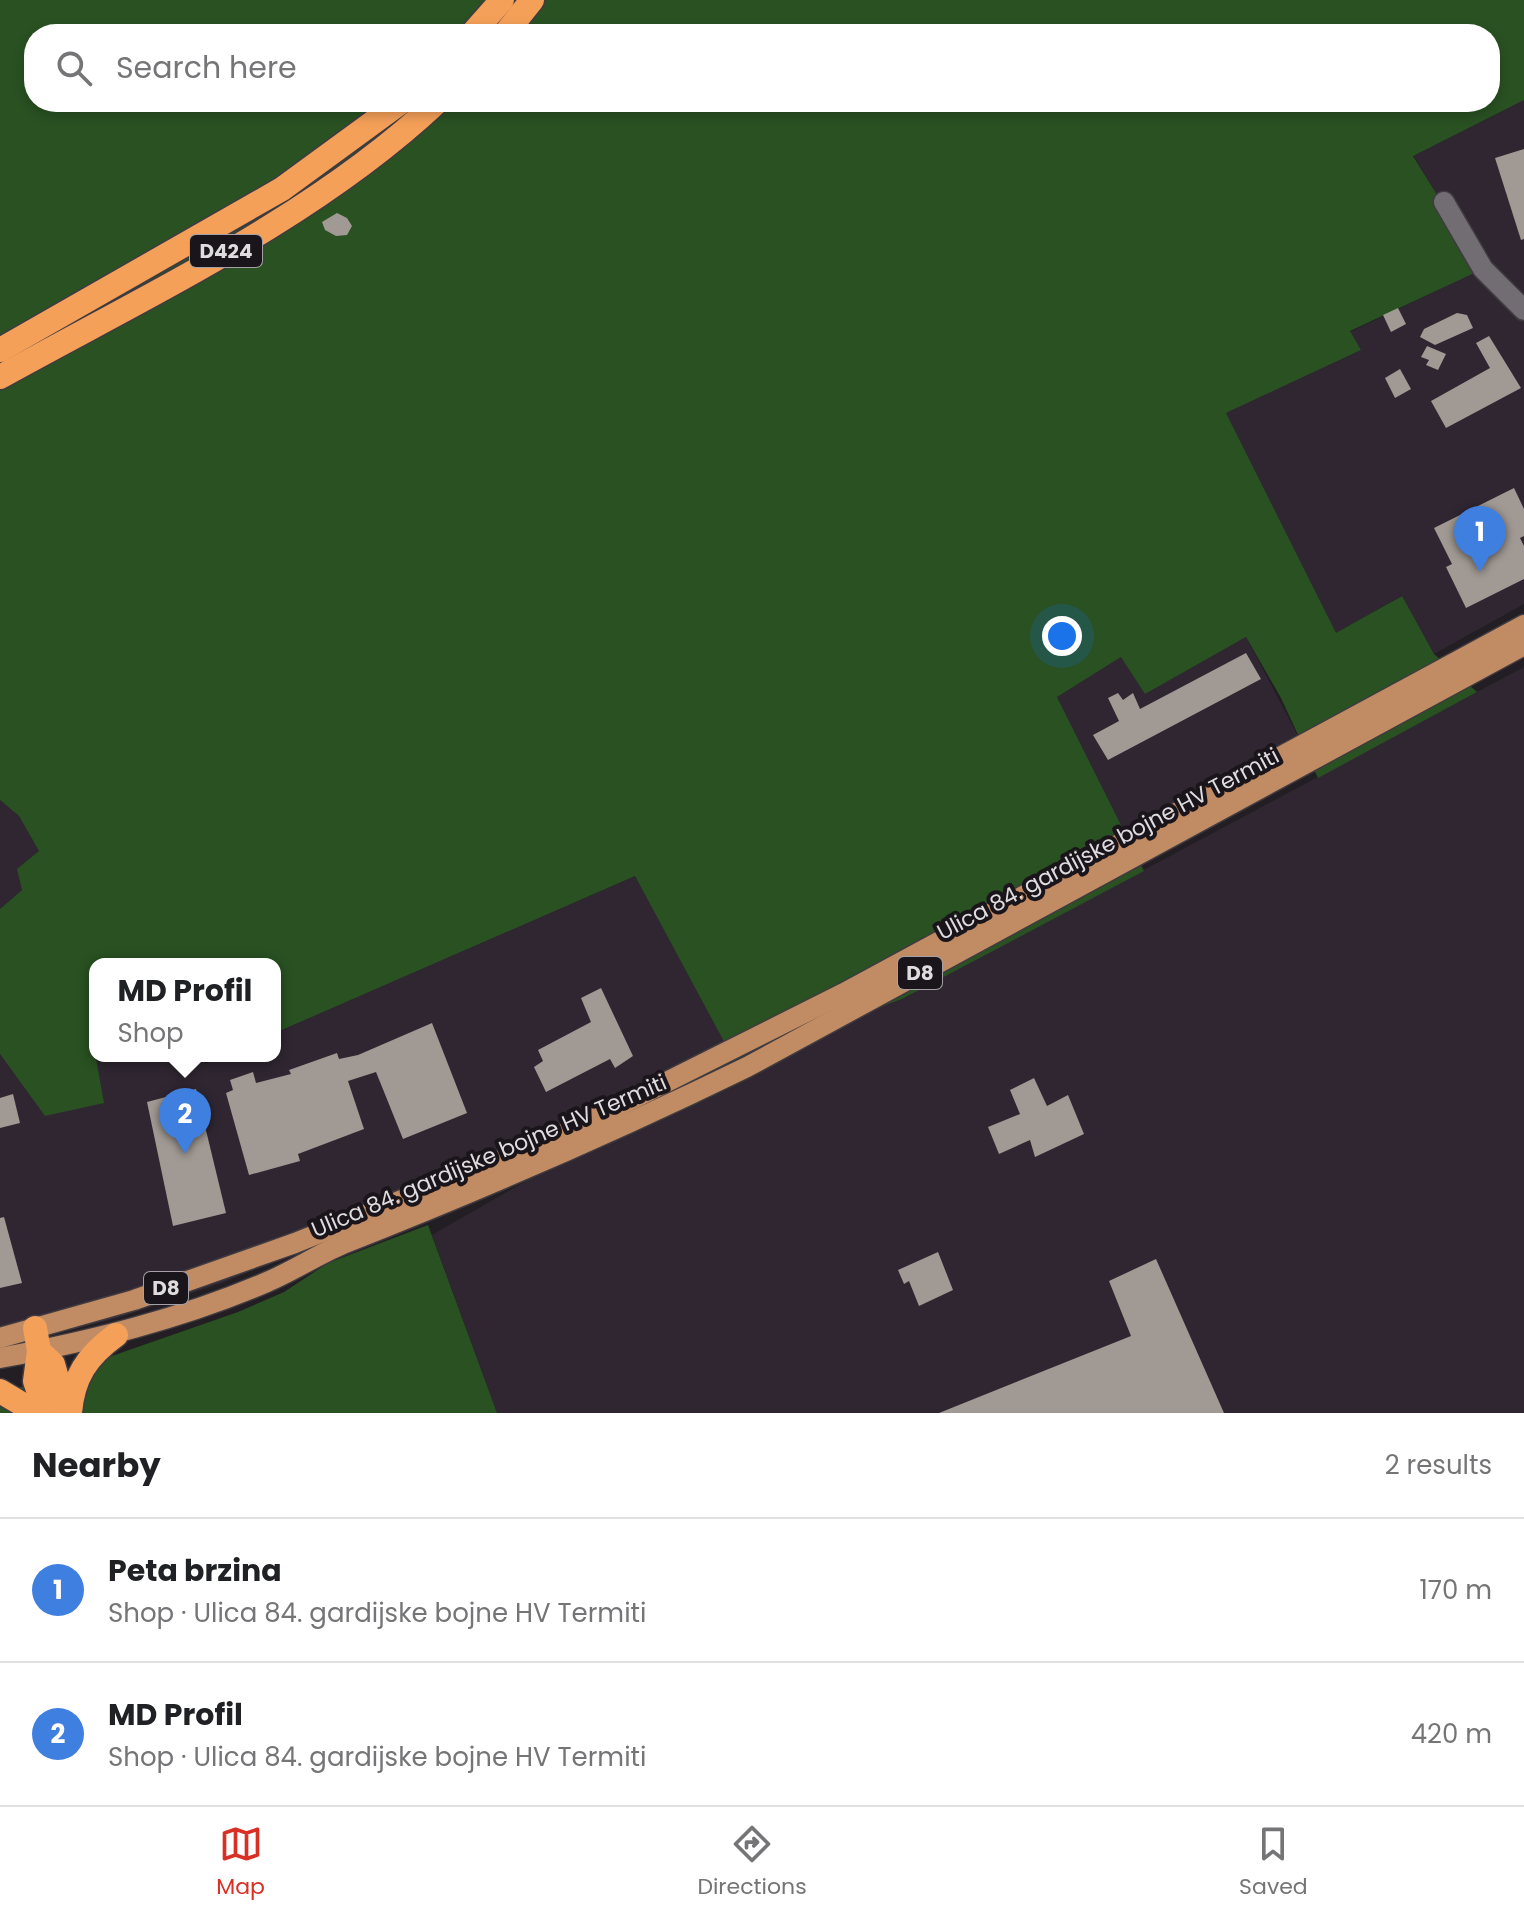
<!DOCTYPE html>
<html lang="en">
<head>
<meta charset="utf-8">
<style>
  body { margin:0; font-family:Poppins,sans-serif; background:#f6f6f6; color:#202124 }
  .you { position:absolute; left:1062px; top:636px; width:28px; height:28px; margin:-20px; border:6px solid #fff; border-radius:50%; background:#1a73e8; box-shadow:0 0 0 12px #1a73e833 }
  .badge { display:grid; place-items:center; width:52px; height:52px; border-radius:50%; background:#d93025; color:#fff; font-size:26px; font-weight:700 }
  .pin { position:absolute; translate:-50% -66px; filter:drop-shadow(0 2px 4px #0008) }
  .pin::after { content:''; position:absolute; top:42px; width:28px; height:24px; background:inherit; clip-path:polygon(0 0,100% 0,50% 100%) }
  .popup { position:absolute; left:89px; top:958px; width:192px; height:104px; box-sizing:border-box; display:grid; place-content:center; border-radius:16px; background:#fff; filter:drop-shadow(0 2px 6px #0005); font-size:26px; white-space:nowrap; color:#757577 }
  .popup b { font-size:30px; color:#202124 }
  .popup::after { content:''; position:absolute; left:50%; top:100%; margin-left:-16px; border:16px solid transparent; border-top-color:#fff }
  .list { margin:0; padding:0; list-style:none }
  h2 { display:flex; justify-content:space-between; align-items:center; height:104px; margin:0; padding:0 32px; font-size:34px }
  h2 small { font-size:26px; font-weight:400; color:#757577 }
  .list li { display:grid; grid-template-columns:52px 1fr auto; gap:24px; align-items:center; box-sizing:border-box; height:144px; padding:0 32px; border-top:2px solid #e0e0e0 }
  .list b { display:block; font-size:30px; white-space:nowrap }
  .list p { margin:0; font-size:26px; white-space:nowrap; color:#757577 }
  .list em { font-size:26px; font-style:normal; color:#757577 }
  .icon { flex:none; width:44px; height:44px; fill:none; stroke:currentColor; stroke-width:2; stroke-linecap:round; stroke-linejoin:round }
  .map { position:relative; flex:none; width:1524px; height:1413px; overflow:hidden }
  .search { position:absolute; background:#fff; box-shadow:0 4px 12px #0003; left:24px; right:24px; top:24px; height:88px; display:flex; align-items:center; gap:20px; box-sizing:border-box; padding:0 28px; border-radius:32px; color:#757577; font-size:30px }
  .sheet { height:392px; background:#fff }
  nav { display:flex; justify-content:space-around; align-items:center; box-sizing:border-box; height:112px; border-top:2px solid #e0e0e0; background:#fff; font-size:22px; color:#757577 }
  nav a { display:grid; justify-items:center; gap:4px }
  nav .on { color:#d93025 }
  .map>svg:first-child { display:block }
  .built { fill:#2f2631 }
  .green { fill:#295122; fill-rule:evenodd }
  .building { fill:#a19993 }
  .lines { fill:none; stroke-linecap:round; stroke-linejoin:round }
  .minor-casing { stroke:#3f3b40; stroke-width:23 }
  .major-casing { stroke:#3f3b40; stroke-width:23 }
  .highway-casing { stroke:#3f3b40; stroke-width:27 }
  .minor { stroke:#726c73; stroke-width:20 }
  .major { stroke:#c18b63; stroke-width:20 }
  .highway { stroke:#f5a059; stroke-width:24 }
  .labels { text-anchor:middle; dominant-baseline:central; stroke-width:8; stroke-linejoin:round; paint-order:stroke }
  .shield { fill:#1a151a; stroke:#a4a0a5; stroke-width:2 }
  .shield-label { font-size:20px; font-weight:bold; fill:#dfdce0 }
  .street-label { font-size:22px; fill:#dfdce0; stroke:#1a151a }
</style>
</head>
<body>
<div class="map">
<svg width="1524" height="1413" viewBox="0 0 1524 1413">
  <rect width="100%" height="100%" fill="#231e24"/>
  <g class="built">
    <path d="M 1524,100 L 1524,604 L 1434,654 L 1401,596 L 1336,634 L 1226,413 L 1361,350 L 1350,332 L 1482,269 L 1413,155 Z"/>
    <path d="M 1246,637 L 1298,736 L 1124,831 L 1057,697 L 1122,656 L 1145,694 Z"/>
    <path d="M 1524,667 L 1524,1413 L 497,1413 L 432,1235 L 726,1066 L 225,1282 L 114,1319 L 0,1348 L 0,1054 L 46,1116 L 96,1058 L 103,1056 L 202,1056 L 205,1064 L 222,1056 L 275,1056 L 275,1033 L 635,876 L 736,1062 L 902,999 Z"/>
    <path d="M 0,800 L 19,816 L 40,852 L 18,869 L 22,890 L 0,909 Z"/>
  </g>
  <g class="green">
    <path d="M 0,0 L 1524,0 L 1524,100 L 1413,156 L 1483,269 L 1350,331 L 1361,350 L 1226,413 L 1336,633 L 1402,596 L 1434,654 L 1477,692 L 1318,778 L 1281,698 L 1246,637 L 1145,694 L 1121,657 L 1057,697 L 1144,871 L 902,999 L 735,1062 L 635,876 L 275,1033 L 275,964 L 95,964 L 95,1056 L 103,1056 L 96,1058 L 104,1103 L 45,1116 L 0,1054 L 0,909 L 22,890 L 17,869 L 39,851 L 19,816 L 0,800 ZM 34,34 L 1490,34 L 1490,102 L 34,102 Z"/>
    <path d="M 428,1225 L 497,1413 L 0,1413 L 0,1391 L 91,1374 L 109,1357 L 238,1312 L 284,1292 L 328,1263 Z"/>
  </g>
  <g class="building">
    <path d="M 1524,149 L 1524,239 L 1521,240 L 1495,158 Z"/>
    <path d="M 337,213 L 347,218 L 352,226 L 347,235 L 336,236 L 325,230 L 322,222 Z"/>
    <path d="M 1398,308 L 1406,324 L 1391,332 L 1383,315 Z"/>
    <path d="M 1457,313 L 1467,315 L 1473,328 L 1435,345 L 1420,337 L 1424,329 Z"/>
    <path d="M 1489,336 L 1521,388 L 1446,428 L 1431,401 L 1490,368 L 1476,343 Z"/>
    <path d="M 1427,346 L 1446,354 L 1438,370 L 1426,365 L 1429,360 L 1421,357 Z"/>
    <path d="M 1400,369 L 1411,389 L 1395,398 L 1385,378 Z"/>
    <path d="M 1514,488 L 1524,509 L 1524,536 L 1520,538 L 1524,546 L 1524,579 L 1466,608 L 1446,567 L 1452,564 L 1434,528 Z"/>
    <path d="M 1246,653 L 1261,679 L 1108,760 L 1093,735 L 1119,721 L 1108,698 L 1118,693 L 1123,700 L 1133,693 L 1140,709 Z"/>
    <path d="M 601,988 L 633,1056 L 615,1068 L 610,1059 L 546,1092 L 534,1067 L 543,1061 L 538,1050 L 591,1022 L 581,998 Z"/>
    <path d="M 432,1023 L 467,1113 L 403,1139 L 376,1072 L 348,1081 L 364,1129 L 298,1154 L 300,1161 L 249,1175 L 226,1093 L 233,1090 L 230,1080 L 253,1072 L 256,1083 L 291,1074 L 289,1070 L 337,1053 L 339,1059 L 358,1055 Z"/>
    <path d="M 1034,1078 L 1047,1106 L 1068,1095 L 1084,1134 L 1035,1157 L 1030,1140 L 999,1154 L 988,1127 L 1020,1114 L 1010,1090 Z"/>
    <path d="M 196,1089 L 226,1213 L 173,1226 L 147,1102 Z"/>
    <path d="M 13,1094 L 20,1123 L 0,1128 L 0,1098 Z"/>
    <path d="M 4,1217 L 22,1283 L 0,1288 L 0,1218 Z"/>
    <path d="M 938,1252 L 953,1290 L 919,1306 L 909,1281 L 904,1284 L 898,1270 Z"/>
    <path d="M 1156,1259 L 1224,1413 L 939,1413 L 1131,1336 L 1109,1281 Z"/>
  </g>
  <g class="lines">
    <g class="minor-casing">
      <path id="minor" d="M 1444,202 L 1483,269 L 1524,310"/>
    </g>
    <g class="major-casing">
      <g id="major">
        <path d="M 0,1338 L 134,1300 L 295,1243 L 551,1140 L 844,993 L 1524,625"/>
        <path d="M 0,1358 C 91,1341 181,1319 267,1282 C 293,1271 317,1255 343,1244 C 480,1190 614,1132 747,1067 L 1524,645"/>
      </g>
    </g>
    <g class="highway-casing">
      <g id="highway">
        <path d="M 472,34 L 502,0"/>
        <path d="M 505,34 L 532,0"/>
        <path d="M 0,350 L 282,189 L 401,102"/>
        <path d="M 0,377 C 146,296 315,217 437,102"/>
        <path d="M 35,1328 L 39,1351 L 35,1381 L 46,1413"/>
        <path d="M 39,1351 L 53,1364 L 67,1413"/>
        <path d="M 0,1391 L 37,1413"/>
        <path d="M 70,1413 C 73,1377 87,1356 116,1335"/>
      </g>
    </g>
    <use href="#minor" class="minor"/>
    <use href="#major" class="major"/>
    <use href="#highway" class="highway"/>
  </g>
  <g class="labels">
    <g class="shield">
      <rect x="190" y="235" width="72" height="32" rx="6"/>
      <rect x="898" y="957" width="44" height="32" rx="6"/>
      <rect x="144" y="1272" width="44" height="32" rx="6"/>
    </g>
    <g class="shield-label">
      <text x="226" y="251">D424</text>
      <text x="920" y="973">D8</text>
      <text x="166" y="1288">D8</text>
    </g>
    <g class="street-label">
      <text transform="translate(1108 844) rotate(-28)">Ulica 84. gardijske bojne HV Termiti</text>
      <text transform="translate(489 1156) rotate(-23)">Ulica 84. gardijske bojne HV Termiti</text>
    </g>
  </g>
</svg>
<div class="you"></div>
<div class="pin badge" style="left:1480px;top:572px;background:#3f7fe0">1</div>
<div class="pin badge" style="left:185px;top:1154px;background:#3f7fe0">2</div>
<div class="popup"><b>MD Profil</b>Shop</div>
<div class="search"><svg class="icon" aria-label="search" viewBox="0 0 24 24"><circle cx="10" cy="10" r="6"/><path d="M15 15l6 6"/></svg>Search here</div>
</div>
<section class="sheet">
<h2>Nearby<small>2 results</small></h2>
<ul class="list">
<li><span class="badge" style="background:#3f7fe0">1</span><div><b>Peta brzina</b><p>Shop · Ulica 84. gardijske bojne HV Termiti</p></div><em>170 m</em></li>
<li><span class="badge" style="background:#3f7fe0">2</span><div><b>MD Profil</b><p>Shop · Ulica 84. gardijske bojne HV Termiti</p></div><em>420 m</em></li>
</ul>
</section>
<nav>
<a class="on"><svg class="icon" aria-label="map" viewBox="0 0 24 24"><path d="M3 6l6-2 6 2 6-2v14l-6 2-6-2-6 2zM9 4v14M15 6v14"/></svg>Map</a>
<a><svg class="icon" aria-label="directions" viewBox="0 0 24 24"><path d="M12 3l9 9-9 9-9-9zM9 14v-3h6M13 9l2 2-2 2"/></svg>Directions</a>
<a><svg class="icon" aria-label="saved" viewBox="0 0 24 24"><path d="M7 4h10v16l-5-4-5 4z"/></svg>Saved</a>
</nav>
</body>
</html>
